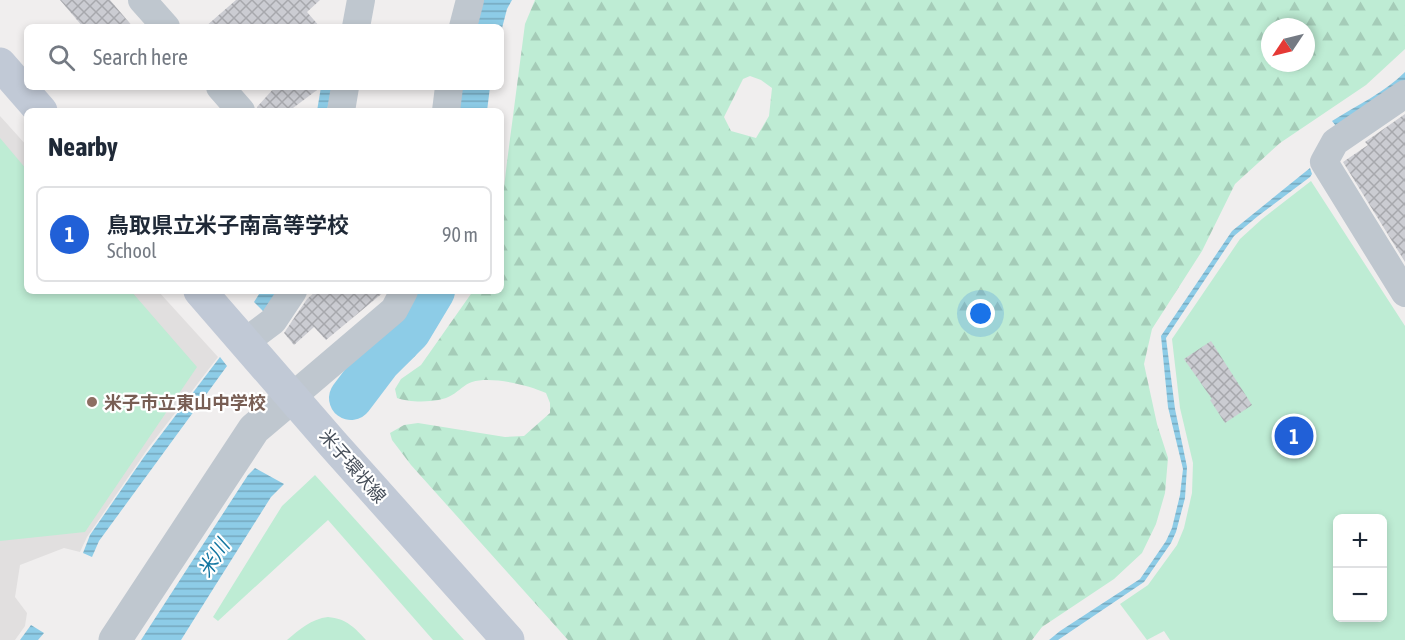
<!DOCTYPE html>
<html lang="en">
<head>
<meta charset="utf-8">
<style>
  body { margin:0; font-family:"Asap Condensed","Noto Sans JP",sans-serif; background:#f6f6f7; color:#1f2937 }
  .controls { position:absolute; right:18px; bottom:18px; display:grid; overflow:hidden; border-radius:9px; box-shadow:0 3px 9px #0003 }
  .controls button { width:54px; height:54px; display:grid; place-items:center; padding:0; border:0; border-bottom:2px solid #e0e1e3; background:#fff; color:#1f2937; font:30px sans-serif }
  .compass { position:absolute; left:1261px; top:18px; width:54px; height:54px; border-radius:50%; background:#fff; box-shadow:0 3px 9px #0003; rotate:235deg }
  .you { position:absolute; left:981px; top:314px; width:21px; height:21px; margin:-15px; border:4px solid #fff; border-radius:50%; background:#1a73e8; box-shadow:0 0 0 9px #1a73e833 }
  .badge { display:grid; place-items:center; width:39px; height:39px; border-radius:50%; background:#2160d7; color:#fff; font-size:20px; font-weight:700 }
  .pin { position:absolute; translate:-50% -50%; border:3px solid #fff; box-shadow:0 2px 6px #0006 }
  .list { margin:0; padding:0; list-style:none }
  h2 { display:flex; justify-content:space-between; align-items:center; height:78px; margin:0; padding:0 24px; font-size:26px }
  h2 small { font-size:20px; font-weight:400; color:#747a83 }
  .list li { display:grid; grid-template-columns:39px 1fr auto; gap:18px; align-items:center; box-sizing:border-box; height:96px; margin:0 12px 12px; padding:0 12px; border:2px solid #e0e1e3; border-radius:9px }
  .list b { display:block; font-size:22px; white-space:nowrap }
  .list p { margin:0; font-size:20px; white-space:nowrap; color:#747a83 }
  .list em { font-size:20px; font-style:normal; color:#747a83 }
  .icon { flex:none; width:33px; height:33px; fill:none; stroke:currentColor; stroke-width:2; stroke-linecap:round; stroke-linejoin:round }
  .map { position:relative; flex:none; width:1405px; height:640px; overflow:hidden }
  .search { position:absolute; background:#fff; box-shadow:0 3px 9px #0003; left:24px; top:24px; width:480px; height:66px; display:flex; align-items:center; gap:15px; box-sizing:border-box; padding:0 21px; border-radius:9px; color:#747a83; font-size:22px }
  .panel { position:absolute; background:#fff; box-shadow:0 3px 9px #0003; left:24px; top:108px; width:480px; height:186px; border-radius:9px }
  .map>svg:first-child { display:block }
  .education { fill:#e1dfdf }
  .green { fill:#beecd4; fill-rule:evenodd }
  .forest { fill:url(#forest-firs); fill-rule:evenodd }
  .water { fill:url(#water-rules) }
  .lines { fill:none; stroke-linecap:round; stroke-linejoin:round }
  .river { stroke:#8dcce7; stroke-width:44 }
  .building { fill:url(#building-cross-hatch) }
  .minor { stroke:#bfc7cf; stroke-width:28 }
  .tertiary { stroke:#bfc7cf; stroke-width:33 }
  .secondary { stroke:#c1c9d6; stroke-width:33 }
  .education-dot { fill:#8d6e63; stroke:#fff; stroke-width:2 }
  .labels { text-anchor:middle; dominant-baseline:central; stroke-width:4.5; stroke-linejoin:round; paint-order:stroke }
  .education-label { font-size:18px; font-weight:bold; fill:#785e54; stroke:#fff; text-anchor:start }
  .street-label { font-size:18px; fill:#474f5a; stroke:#fff }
  .water-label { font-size:20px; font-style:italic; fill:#1376a1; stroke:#fff }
</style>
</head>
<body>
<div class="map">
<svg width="1405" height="640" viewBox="0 0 1405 640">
  <defs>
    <pattern id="forest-firs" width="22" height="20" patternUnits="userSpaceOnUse" patternTransform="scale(1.5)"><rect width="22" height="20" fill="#beecd4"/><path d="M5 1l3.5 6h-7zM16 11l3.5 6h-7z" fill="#a5ccb8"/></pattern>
    <pattern id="water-rules" width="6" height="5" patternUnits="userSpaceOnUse" patternTransform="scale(1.5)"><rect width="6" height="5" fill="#8dcce7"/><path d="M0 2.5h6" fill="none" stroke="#75a8be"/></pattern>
    <pattern id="building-cross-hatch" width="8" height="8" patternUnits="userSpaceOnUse" patternTransform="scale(1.5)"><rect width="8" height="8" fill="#cbccd2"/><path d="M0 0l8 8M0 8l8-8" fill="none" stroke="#a7a8ad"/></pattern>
  </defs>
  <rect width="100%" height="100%" fill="#f0eeee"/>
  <path class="education" d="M 0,116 L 27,146 L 27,291 L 158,291 L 218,357 L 149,447 L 87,537 L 80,552 L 64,548 L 20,565 L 15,597 L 27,613 L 25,626 L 15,640 L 0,640 Z"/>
  <g class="green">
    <path d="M 0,138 L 27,170 L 27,291 L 131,291 L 197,367 L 85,532 L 0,541 Z"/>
    <path d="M 1311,181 L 1405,326 L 1405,640 L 1170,640 L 1164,631 L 1147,640 L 1120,604 L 1148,585 L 1177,545 L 1184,528 L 1192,493 L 1193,463 L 1180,408 L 1172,339 L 1240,239 L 1262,219 ZM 1338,518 L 1382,518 L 1382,618 L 1338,618 Z"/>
    <path d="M 315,475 L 464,640 L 433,640 L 328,520 L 218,621 L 213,617 L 282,506 Z"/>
    <path d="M 328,617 C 347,619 354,627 366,640 L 287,640 C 300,629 311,619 328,617 Z"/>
  </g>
  <path class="forest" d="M 535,0 L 1405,0 L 1405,49 L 1366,85 L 1280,143 L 1235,184 L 1202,251 L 1152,329 L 1144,364 L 1157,424 L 1168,458 L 1165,493 L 1156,524 L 1142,553 L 1114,579 L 1042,627 L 1032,640 L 568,640 L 411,465 L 392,440 L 390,433 L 404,425 L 418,423 L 505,437 L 524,436 L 550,413 L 550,403 L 546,393 C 528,385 491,376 472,382 C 465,384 459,391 452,395 C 440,403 410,403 397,398 L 395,389 L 401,379 L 421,365 L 473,291 L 501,291 L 501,213 L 507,162 L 525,24 ZM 1270,27 L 1306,27 L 1306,63 L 1270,63 ZM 750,76 L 761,80 L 772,88 L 769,116 L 756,138 L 731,131 L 724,117 L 743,79 Z"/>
  <g class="water">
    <path d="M 477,0 L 512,0 L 507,9 L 501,32 L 501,27 L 469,27 Z"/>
    <path d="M 1405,72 L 1405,81 L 1336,126 L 1332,121 C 1357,105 1384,93 1405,72 Z"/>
    <path d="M 321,87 L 332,87 L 327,111 L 317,111 Z"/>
    <path d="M 457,87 L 490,87 L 487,111 L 454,111 Z"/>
    <path d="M 1310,168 L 1312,174 L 1310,177 L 1258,216 L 1234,236 L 1166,338 L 1175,409 L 1187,467 L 1185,498 L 1176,532 L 1171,543 L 1144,582 L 1058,640 L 1049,640 L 1060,631 L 1140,579 L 1166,541 L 1172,528 L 1180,495 L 1183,469 L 1168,407 L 1161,336 L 1232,231 Z"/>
    <path d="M 261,291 L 278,291 L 264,312 L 254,302 Z"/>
    <path d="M 417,291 L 453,291 L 438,324 L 415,356 L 361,407 L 344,381 L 396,331 L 394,328 Z"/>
    <path d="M 220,357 L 227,366 L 99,541 L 92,557 L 83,553 L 90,535 L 144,457 Z"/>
    <path d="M 255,468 L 284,484 L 271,497 L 181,640 L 141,640 L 248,475 Z"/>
    <path d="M 31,625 L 44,633 L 38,640 L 20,640 Z"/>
  </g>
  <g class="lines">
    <path class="river" d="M 351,398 L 379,361 L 409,331 L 433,291"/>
  </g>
  <g class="building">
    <path d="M 60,0 L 110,0 L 133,27 L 83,27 Z"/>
    <path d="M 236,0 L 320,0 L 307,12 L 320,27 L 205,27 Z"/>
    <path d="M 275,87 L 321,87 L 289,111 L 257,111 L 257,107 Z"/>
    <path d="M 1405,114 L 1405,262 L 1343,162 L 1368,145 L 1365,142 Z"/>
    <path d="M 316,291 L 385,291 L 326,340 L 314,327 L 294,345 L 284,333 L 307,299 Z"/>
    <path d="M 1211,341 L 1252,405 L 1225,423 L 1210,400 L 1212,399 L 1184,359 Z"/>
  </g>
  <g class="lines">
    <g class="minor">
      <path d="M 142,0 L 166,27"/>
      <path d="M 356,27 L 361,0"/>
      <path d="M 463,27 L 470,0"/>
      <path d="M 220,87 L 241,111"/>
      <path d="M 1405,94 L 1335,142 L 1324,162 L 1405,293"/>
      <path d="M 341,111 L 345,87"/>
      <path d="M 446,111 L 449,87"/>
      <path d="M 245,342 L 273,321 L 293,291"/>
      <path d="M 293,396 L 394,310 L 404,291"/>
    </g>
    <path class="tertiary" d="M 115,640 L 254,429 L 293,396"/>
    <g class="secondary">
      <path d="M 0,64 L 41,111"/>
      <path d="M 200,291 L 332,443 L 508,640"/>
    </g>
  </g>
  <circle class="education-dot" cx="92" cy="402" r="6"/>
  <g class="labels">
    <g class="education-label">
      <text x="104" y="402">米子市立東山中学校</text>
    </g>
    <g class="street-label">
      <text transform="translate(353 466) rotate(49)">米子環状線</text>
    </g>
    <g class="water-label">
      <text transform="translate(213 558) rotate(-57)">米川</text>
    </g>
  </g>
</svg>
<div class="controls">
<button>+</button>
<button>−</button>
</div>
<svg class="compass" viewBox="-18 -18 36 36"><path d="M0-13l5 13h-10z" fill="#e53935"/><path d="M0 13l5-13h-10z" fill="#747a83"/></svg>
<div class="you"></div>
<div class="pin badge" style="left:1294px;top:436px">1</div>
<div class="search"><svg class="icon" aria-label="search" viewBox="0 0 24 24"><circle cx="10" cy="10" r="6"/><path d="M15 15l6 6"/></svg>Search here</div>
<section class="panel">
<h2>Nearby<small></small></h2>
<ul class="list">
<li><span class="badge">1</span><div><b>鳥取県立米子南高等学校</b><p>School</p></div><em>90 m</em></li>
</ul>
</section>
</div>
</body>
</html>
